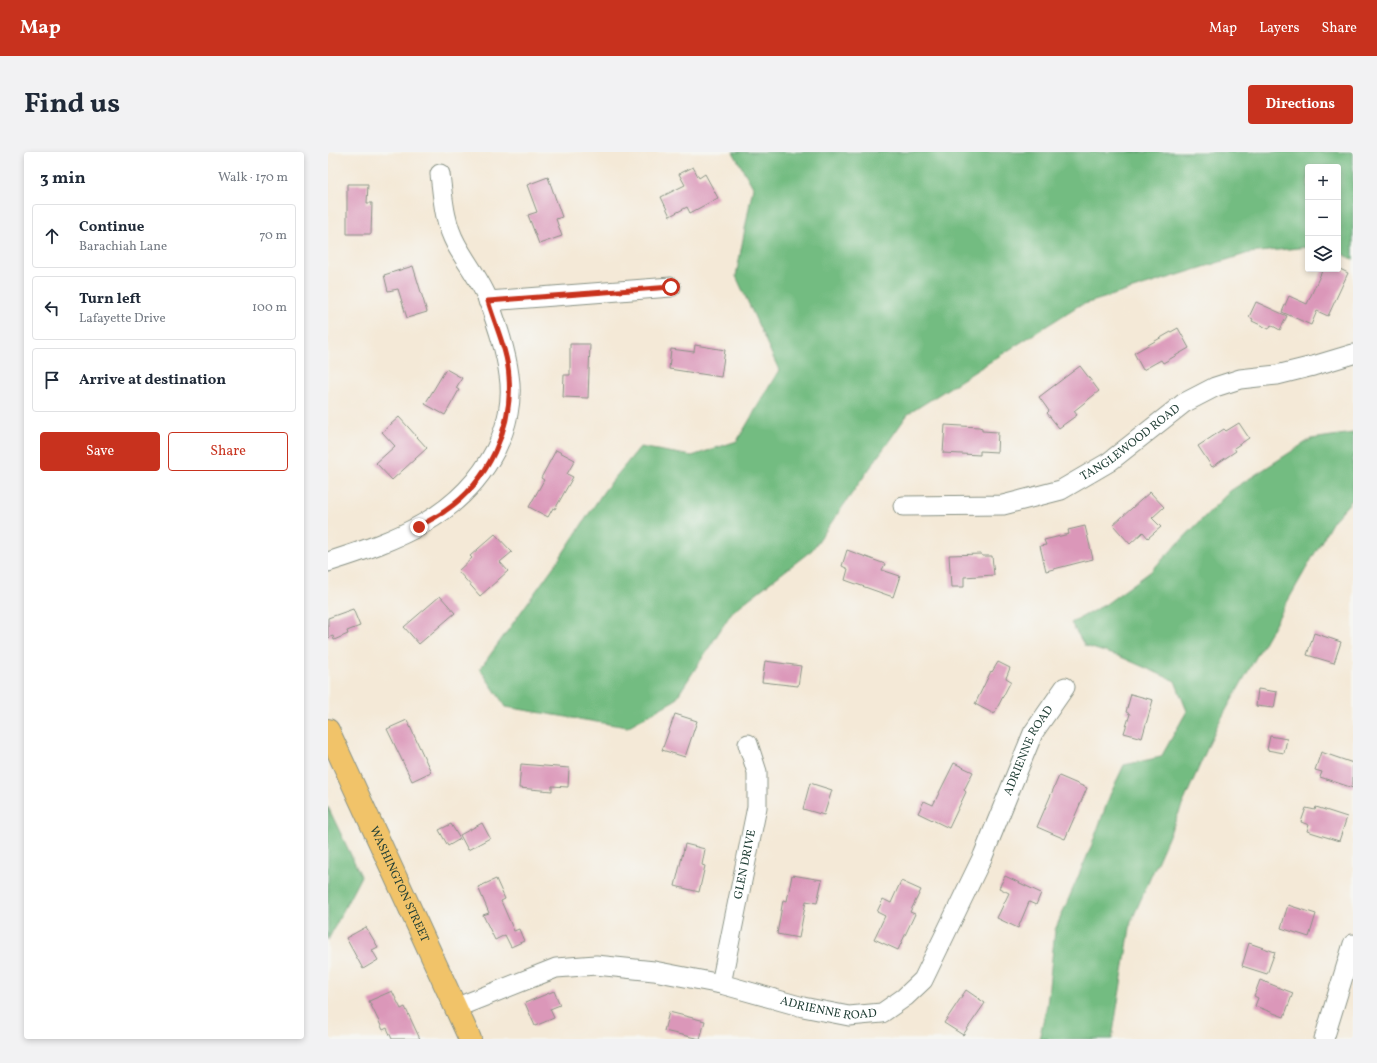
<!DOCTYPE html>
<html lang="en">
<head>
<meta charset="utf-8">
<style>
  body { margin:0; font-family:Vollkorn,serif; background:#f2f2f3; color:#1f2937 }
  .controls { position:absolute; right:12px; top:12px; display:grid; overflow:hidden; border-radius:4px; box-shadow:0 2px 6px #0003 }
  .controls button { width:36px; height:36px; display:grid; place-items:center; padding:0; border:0; border-bottom:1px solid #e0e1e3; background:#fff; color:#1f2937; font:20px sans-serif }
  .stop { position:absolute; width:12px; height:12px; margin:-9px; border:3px solid #c8321e; border-radius:50%; background:#fff }
  .stop.end { background:#c8321e; border-color:#fff; box-shadow:0 1px 4px #0008 }
  .list { margin:0; padding:0; list-style:none }
  h2 { display:flex; justify-content:space-between; align-items:center; height:52px; margin:0; padding:0 16px; font-size:17px }
  h2 small { font-size:13px; font-weight:400; color:#747a83 }
  .list li { display:grid; grid-template-columns:26px 1fr auto; gap:12px; align-items:center; box-sizing:border-box; height:64px; margin:0 8px 8px; padding:0 8px; border:1px solid #e0e1e3; border-radius:4px }
  .list b { display:block; font-size:15px; white-space:nowrap }
  .list p { margin:0; font-size:13px; white-space:nowrap; color:#747a83 }
  .list em { font-size:13px; font-style:normal; color:#747a83 }
  .actions { display:flex; gap:8px; padding:12px 16px }
  .actions a { flex:1; padding:9px 0; border:1px solid #c8321e; border-radius:4px; text-align:center; font-size:14px; color:#c8321e }
  .actions .main { background:#c8321e; color:#fff }
  .icon { flex:none; width:22px; height:22px; fill:none; stroke:currentColor; stroke-width:2; stroke-linecap:round; stroke-linejoin:round }
  .map { position:relative; flex:none; width:1025px; height:887px; overflow:hidden; border-radius:4px }
  header { display:flex; align-items:center; gap:24px; box-sizing:border-box; height:56px; padding:0 20px; background:#c8321e; color:#fff }
  header strong { font-size:19px }
  nav { display:flex; gap:22px; margin-inline-start:auto; font-size:14px }
  .intro { display:flex; align-items:center; justify-content:space-between; box-sizing:border-box; height:96px; padding:0 24px }
  h1 { margin:0; font-size:28px }
  .button { padding:10px 18px; border-radius:4px; background:#c8321e; color:#fff; font-size:14px; font-weight:700 }
  main { display:flex; gap:24px; padding:0 24px }
  aside { flex:1; background:#fff; border-radius:4px; box-shadow:0 2px 6px #0003 }
  .map>svg:first-child { display:block }
  .forest { fill:#73bc81; stroke:#497c5a }
  .building { fill:#db97b9 }
  .lines { fill:none; stroke-linecap:round; stroke-linejoin:round }
  .minor-casing { stroke:#8a9386; stroke-width:21 }
  .major-casing { stroke:#8a9386; stroke-width:24 }
  .minor { stroke:#fff; stroke-width:19 }
  .major { stroke:#f1c369; stroke-width:22 }
  .route { stroke:#c8321e; stroke-width:5 }
  .labels { text-anchor:middle; dominant-baseline:central; stroke-width:3; stroke-linejoin:round; paint-order:stroke }
  .street-label { font-size:12px; fill:#1f3d34; stroke:#f6f6f2 }
</style>
</head>
<body>
<header>
<strong>Map</strong>
<nav><a>Map</a><a>Layers</a><a>Share</a></nav>
</header>
<div class="intro"><h1>Find us</h1><a class="button">Directions</a></div>
<main>
<aside>
<h2>3 min<small>Walk · 170 m</small></h2>
<ul class="list">
<li><svg class="icon" aria-label="ahead" viewBox="0 0 24 24"><path d="M12 20V5M6 11l6-6 6 6"/></svg><div><b>Continue</b><p>Barachiah Lane</p></div><em>70 m</em></li>
<li><svg class="icon" aria-label="left" viewBox="0 0 24 24"><path d="M17 20v-9H6M10 6l-5 5 5 5"/></svg><div><b>Turn left</b><p>Lafayette Drive</p></div><em>100 m</em></li>
<li><svg class="icon" aria-label="arrive" viewBox="0 0 24 24"><path d="M6 21V4h12l-3 4 3 4H6"/></svg><div><b>Arrive at destination</b></div></li>
</ul>
<div class="actions"><a class="main">Save</a><a>Share</a></div>
</aside>
<div class="map">
<svg width="1025" height="887" viewBox="0 0 1025 887">
  <rect width="100%" height="100%" fill="#f6f6f2"/>
  <filter id="ink" filterUnits="userSpaceOnUse"><feTurbulence type="fractalNoise" baseFrequency=".025" numOctaves="2"/><feDisplacementMap in="SourceGraphic" scale="8" xChannelSelector="R" yChannelSelector="G"/><feConvolveMatrix kernelMatrix="1 2 1 2 8 2 1 2 1" color-interpolation-filters="sRGB"/></filter>
  <filter id="wash" filterUnits="userSpaceOnUse"><feTurbulence type="fractalNoise" baseFrequency=".012" numOctaves="4" result="noise"/><feDisplacementMap in="SourceGraphic" scale="16" xChannelSelector="R" yChannelSelector="G"/><feGaussianBlur stdDeviation="0.9" result="paint"/><feColorMatrix in="noise" values="0 0 0 0 0 0 0 0 0 0 0 0 0 0 0 0 0 1.4 0 .05"/><feComposite in="paint" operator="in"/></filter>
  <g filter="url(#wash)">
    <rect width="100%" height="100%" fill="#f4e9d7"/>
    <g class="forest">
      <path d="M 405,0 L 1025,0 L 1025,108 L 1010,99 L 1010,15 L 980,15 L 980,95 L 921,101 L 750,154 L 580,262 L 484,398 L 404,460 L 347,548 L 299,575 L 178,555 L 152,517 L 231,407 L 276,339 L 312,295 L 364,304 L 409,289 L 451,218 L 408,124 L 425,35 Z"/>
      <path d="M 1025,281 L 1025,347 L 1005,369 L 889,574 L 803,770 L 784,887 L 711,887 L 719,853 L 727,778 L 763,695 L 782,643 L 796,613 L 833,605 L 859,559 L 847,529 L 793,505 L 757,494 L 743,471 L 778,452 L 822,420 L 902,339 L 983,287 Z"/>
      <path d="M 0,655 L 33,724 L 0,788 Z"/>
    </g>
    <g id="blocks">
      <g class="building">
        <path d="M 365,15 L 371,26 L 377,22 L 390,46 L 362,61 L 359,55 L 342,64 L 333,45 L 357,33 L 351,22 Z"/>
        <path d="M 220,25 L 234,65 L 228,67 L 234,84 L 211,92 L 200,63 L 209,60 L 199,33 Z"/>
        <path d="M 19,32 L 40,32 L 39,51 L 44,51 L 43,82 L 19,82 Z"/>
        <path d="M 85,114 L 99,160 L 79,166 L 70,137 L 60,139 L 56,123 Z"/>
        <path d="M 995,117 L 1012,117 L 1020,121 L 1000,164 L 989,159 L 983,173 L 954,160 L 961,144 L 979,152 Z"/>
        <path d="M 928,150 L 959,164 L 952,178 L 943,173 L 941,177 L 924,169 L 925,167 L 921,165 Z"/>
        <path d="M 850,176 L 861,196 L 835,211 L 833,208 L 815,218 L 806,201 Z"/>
        <path d="M 242,192 L 262,192 L 260,246 L 235,245 L 236,223 L 242,223 Z"/>
        <path d="M 367,193 L 397,198 L 393,225 L 341,217 L 343,197 L 366,200 Z"/>
        <path d="M 752,214 L 771,239 L 746,259 L 749,263 L 731,276 L 719,261 L 721,259 L 711,245 Z"/>
        <path d="M 118,217 L 134,226 L 128,236 L 131,238 L 117,263 L 97,252 Z"/>
        <path d="M 71,265 L 99,296 L 64,328 L 48,311 L 67,294 L 54,280 Z"/>
        <path d="M 911,271 L 921,286 L 906,296 L 908,299 L 884,315 L 870,294 L 896,277 L 898,279 Z"/>
        <path d="M 617,273 L 651,275 L 654,276 L 654,279 L 670,280 L 669,300 L 652,299 L 652,303 L 615,301 Z"/>
        <path d="M 228,298 L 247,308 L 239,322 L 245,325 L 227,357 L 225,356 L 220,365 L 201,355 L 216,328 L 213,326 Z"/>
        <path d="M 822,340 L 836,355 L 824,366 L 833,375 L 820,386 L 815,380 L 802,392 L 785,373 Z"/>
        <path d="M 757,374 L 765,407 L 718,419 L 712,394 L 718,393 L 716,388 L 741,382 L 740,378 Z"/>
        <path d="M 167,382 L 184,400 L 172,410 L 180,419 L 152,444 L 130,419 L 144,406 L 142,404 Z"/>
        <path d="M 519,398 L 557,412 L 554,418 L 572,424 L 565,445 L 517,428 L 520,417 L 514,414 Z"/>
        <path d="M 653,402 L 654,404 L 664,404 L 666,423 L 636,425 L 636,435 L 623,435 L 621,403 Z"/>
        <path d="M 112,444 L 127,461 L 91,492 L 76,475 Z"/>
        <path d="M 25,457 L 32,474 L 19,479 L 20,482 L 6,488 L 5,484 L 0,486 L 0,466 Z"/>
        <path d="M 986,481 L 1013,490 L 1006,511 L 979,503 Z"/>
        <path d="M 437,509 L 473,514 L 470,534 L 434,530 Z"/>
        <path d="M 670,510 L 682,516 L 678,526 L 683,529 L 666,562 L 647,552 L 663,519 L 664,520 Z"/>
        <path d="M 930,537 L 949,540 L 946,556 L 928,554 Z"/>
        <path d="M 803,542 L 825,548 L 814,586 L 796,581 L 802,562 L 798,560 Z"/>
        <path d="M 347,562 L 369,569 L 357,605 L 334,598 Z"/>
        <path d="M 79,568 L 103,620 L 84,629 L 59,577 Z"/>
        <path d="M 942,584 L 959,587 L 956,601 L 939,598 Z"/>
        <path d="M 993,600 L 1025,611 L 1025,636 L 992,625 L 994,620 L 987,618 Z"/>
        <path d="M 626,611 L 645,620 L 636,638 L 638,640 L 621,676 L 590,661 L 596,649 L 605,653 Z"/>
        <path d="M 193,612 L 241,616 L 240,635 L 224,634 L 224,639 L 191,636 Z"/>
        <path d="M 731,624 L 759,636 L 737,687 L 709,675 Z"/>
        <path d="M 482,631 L 504,638 L 496,663 L 475,657 Z"/>
        <path d="M 988,655 L 1019,665 L 1011,689 L 979,679 L 981,673 L 973,670 L 978,656 L 987,658 Z"/>
        <path d="M 154,671 L 162,686 L 140,698 L 132,683 Z"/>
        <path d="M 123,672 L 132,687 L 120,694 L 111,678 Z"/>
        <path d="M 357,692 L 377,697 L 374,713 L 377,714 L 371,740 L 347,734 Z"/>
        <path d="M 464,723 L 494,728 L 489,751 L 478,749 L 471,786 L 449,782 L 455,748 L 459,749 Z"/>
        <path d="M 677,724 L 713,741 L 708,753 L 701,750 L 690,776 L 669,766 L 681,741 L 671,736 Z"/>
        <path d="M 168,727 L 177,747 L 173,749 L 186,779 L 191,777 L 196,789 L 183,795 L 177,783 L 167,788 L 155,763 L 161,761 L 150,735 Z"/>
        <path d="M 573,729 L 593,738 L 582,760 L 587,762 L 570,798 L 546,787 L 557,764 L 549,760 L 555,747 L 563,751 Z"/>
        <path d="M 960,753 L 988,762 L 981,785 L 953,776 Z"/>
        <path d="M 38,775 L 50,795 L 44,798 L 50,808 L 35,817 L 18,786 Z"/>
        <path d="M 921,791 L 947,800 L 939,822 L 914,814 Z"/>
        <path d="M 932,828 L 965,841 L 956,865 L 927,854 L 930,846 L 926,844 Z"/>
        <path d="M 638,838 L 657,851 L 635,883 L 616,871 Z"/>
        <path d="M 64,839 L 73,857 L 77,855 L 92,887 L 64,887 L 59,876 L 55,878 L 41,849 Z"/>
        <path d="M 226,839 L 232,853 L 222,857 L 226,866 L 207,874 L 197,851 Z"/>
        <path d="M 341,860 L 377,869 L 372,887 L 336,879 Z"/>
      </g>
    </g>
  </g>
  <g filter="url(#ink)">
    <use href="#blocks" fill-opacity="0" stroke="#8a9386" stroke-width="1"/>
    <g class="lines">
      <g class="minor-casing">
        <g id="minor">
          <path d="M 160,149 L 343,135"/>
          <path id="s1" d="M 575,354 L 675,353 L 733,338 L 781,310 L 856,251 L 887,235 L 912,227 L 949,223 L 985,214 L 1025,202"/>
          <path d="M 0,410 C 69,388 133,365 168,297 C 179,275 185,248 181,223 C 178,199 169,173 161,150 C 154,130 138,111 128,92 C 116,70 115,46 112,22"/>
          <path id="s2" d="M 393,832 L 429,655 L 429,620 L 420,592"/>
          <path id="s3" d="M 127,856 L 228,816 L 268,813 L 326,819 L 393,832 L 475,855 L 521,864 L 554,861 L 577,845 L 595,828 L 655,704 L 705,581 L 737,535"/>
          <path d="M 996,887 L 1025,792"/>
        </g>
      </g>
      <g class="major-casing">
        <g id="major">
          <path id="s4" d="M 0,578 L 142,887"/>
        </g>
      </g>
      <use href="#minor" class="minor"/>
      <use href="#major" class="major"/>
    </g>
  </g>
  <g class="lines" filter="url(#ink)">
    <path class="route" d="M 91,375 C 99,369 109,365 117,359 C 160,330 185,276 181,225 C 180,200 167,173 160,149 L 343,135"/>
  </g>
  <g class="labels">
    <g class="street-label">
      <text stroke="none"><textPath href="#s1" startOffset="244">TANGLEWOOD ROAD</textPath></text>
      <text stroke="none"><textPath href="#s3" startOffset="746">ADRIENNE ROAD</textPath></text>
      <text stroke="none"><textPath href="#s2" startOffset="122">GLEN DRIVE</textPath></text>
      <text stroke="none"><textPath href="#s4" startOffset="170">WASHINGTON STREET</textPath></text>
      <text stroke="none"><textPath href="#s3" startOffset="386">ADRIENNE ROAD</textPath></text>
    </g>
  </g>
</svg>
<div class="controls">
<button>+</button>
<button>−</button>
<button><svg class="icon" aria-label="layers" viewBox="0 0 24 24"><path d="M12 4l9 5-9 5-9-5zM3 14l9 5 9-5"/></svg></button>
</div>
<div class="stop" style="left:343px;top:135px"></div>
<div class="stop end" style="left:91px;top:375px"></div>
</div>
</main>
</body>
</html>
